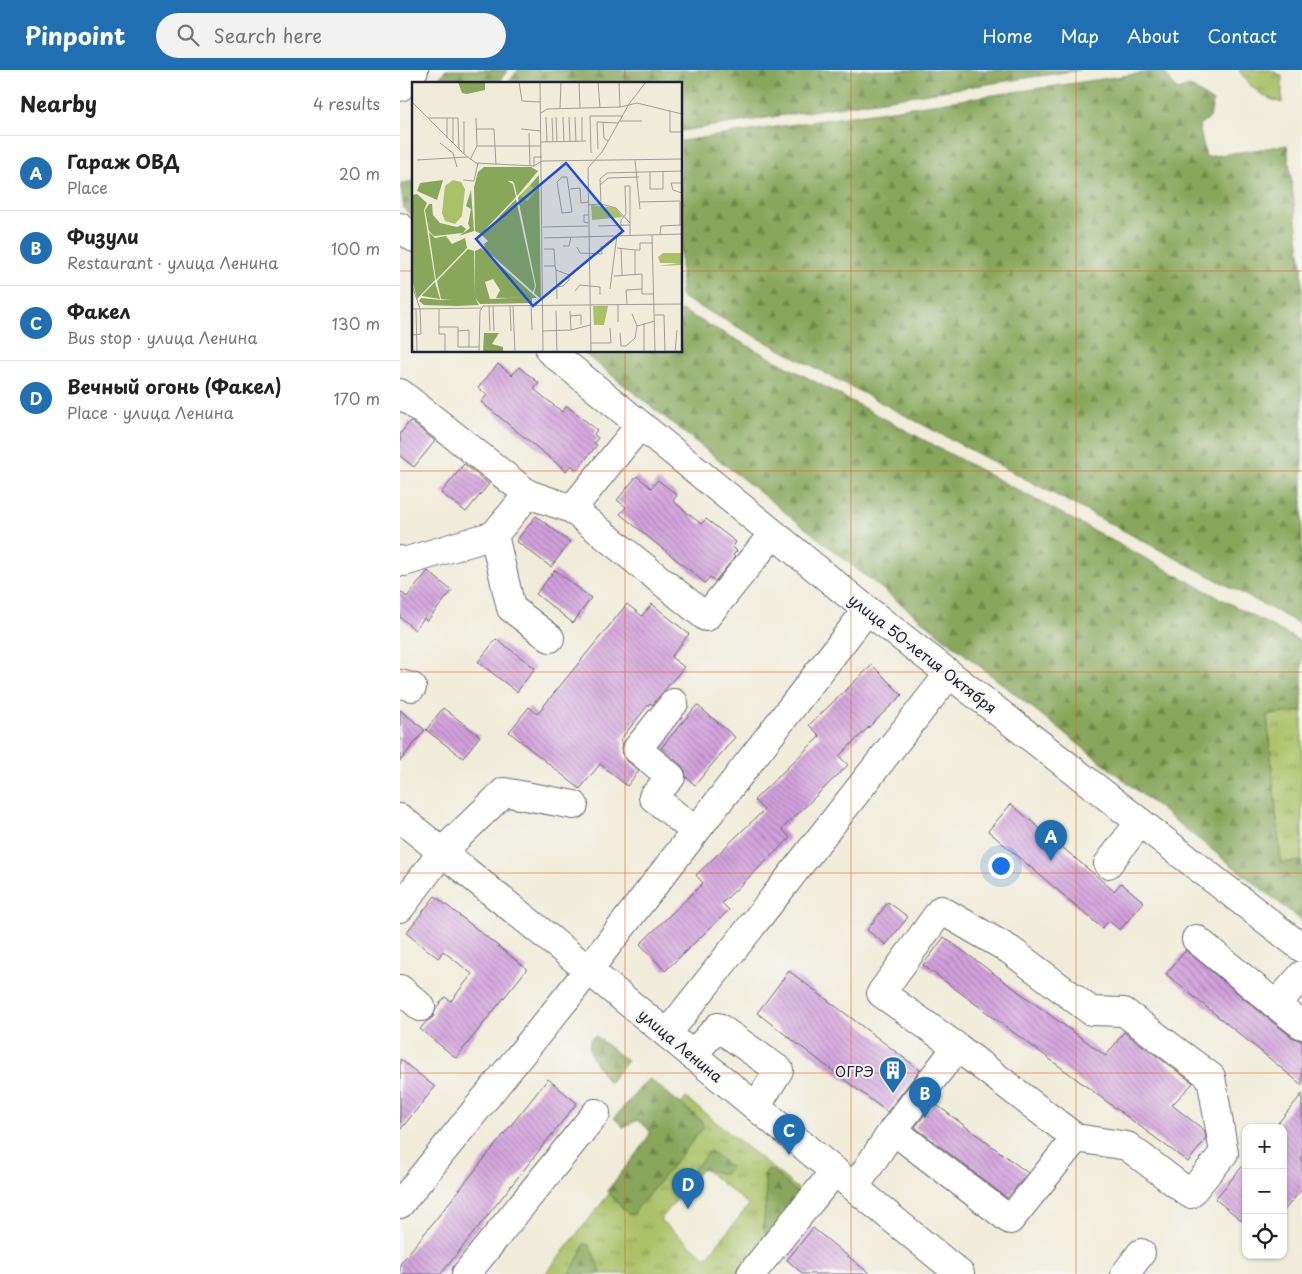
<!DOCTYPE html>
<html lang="en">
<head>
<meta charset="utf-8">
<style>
  body { margin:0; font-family:"Playpen Sans",sans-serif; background:#f2f2f2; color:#222 }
  .controls { position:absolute; right:15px; bottom:15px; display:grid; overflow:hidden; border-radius:10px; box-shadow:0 1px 4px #0004 }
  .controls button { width:45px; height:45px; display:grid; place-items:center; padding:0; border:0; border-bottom:1px solid #e0e0e0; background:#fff; color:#222; font:25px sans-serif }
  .you { position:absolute; left:600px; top:795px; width:18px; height:18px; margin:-12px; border:4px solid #fff; border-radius:50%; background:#1a73e8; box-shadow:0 0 0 8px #1a73e833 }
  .badge { display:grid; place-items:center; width:32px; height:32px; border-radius:50%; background:#1f6fb2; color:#fff; font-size:16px; font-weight:700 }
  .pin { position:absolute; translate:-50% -41px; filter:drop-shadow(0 1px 2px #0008) }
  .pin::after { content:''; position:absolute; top:26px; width:18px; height:15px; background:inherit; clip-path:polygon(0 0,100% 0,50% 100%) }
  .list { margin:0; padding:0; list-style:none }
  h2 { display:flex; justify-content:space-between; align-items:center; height:65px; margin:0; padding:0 20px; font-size:21px }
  h2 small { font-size:16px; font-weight:400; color:#767676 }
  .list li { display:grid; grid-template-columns:32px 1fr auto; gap:15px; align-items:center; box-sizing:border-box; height:75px; padding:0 20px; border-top:1px solid #e0e0e0 }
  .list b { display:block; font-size:19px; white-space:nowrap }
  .list p { margin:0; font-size:16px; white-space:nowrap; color:#767676 }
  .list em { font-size:16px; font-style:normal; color:#767676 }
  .icon { flex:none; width:28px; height:28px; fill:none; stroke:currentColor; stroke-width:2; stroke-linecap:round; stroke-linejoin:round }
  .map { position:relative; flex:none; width:902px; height:1204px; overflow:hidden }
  header { display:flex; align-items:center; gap:30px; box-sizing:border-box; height:70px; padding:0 25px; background:#1f6fb2; color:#fff }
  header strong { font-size:24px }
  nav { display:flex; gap:28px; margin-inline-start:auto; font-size:18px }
  .search { width:350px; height:45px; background:#f2f2f2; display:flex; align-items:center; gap:12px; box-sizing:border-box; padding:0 18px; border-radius:28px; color:#767676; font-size:19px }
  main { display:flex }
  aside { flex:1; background:#fff }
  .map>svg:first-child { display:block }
  .grass { fill:url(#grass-tufts); stroke:#667250; fill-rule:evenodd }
  .forest { fill:url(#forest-firs); stroke:#55644b }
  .building { fill:url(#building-back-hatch) }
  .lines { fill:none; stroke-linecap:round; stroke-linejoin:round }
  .minor-casing { stroke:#6a6972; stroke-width:30 }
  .minor { stroke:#fff; stroke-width:28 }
  .grid { fill:none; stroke:#e8590c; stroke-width:1; stroke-opacity:0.55 }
  .labels { text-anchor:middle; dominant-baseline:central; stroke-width:4; stroke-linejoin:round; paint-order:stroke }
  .street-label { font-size:15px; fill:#22223b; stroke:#f6f6f2 }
  .poi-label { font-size:15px; fill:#22223b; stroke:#f6f6f2; text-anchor:end }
  .inset-road { fill:none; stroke:#9e9b9a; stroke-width:1 }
  .view { fill:#1d4ed8; fill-opacity:0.15; stroke:#1d4ed8; stroke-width:2.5 }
  .inset-edge { fill:none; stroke:#22223b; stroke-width:2.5 }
</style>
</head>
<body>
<header>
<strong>Pinpoint</strong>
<div class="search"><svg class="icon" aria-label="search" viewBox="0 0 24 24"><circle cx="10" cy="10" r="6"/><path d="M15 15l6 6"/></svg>Search here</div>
<nav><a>Home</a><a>Map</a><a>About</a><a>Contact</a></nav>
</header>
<main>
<aside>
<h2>Nearby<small>4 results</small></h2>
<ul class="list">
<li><span class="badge">A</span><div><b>Гараж ОВД</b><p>Place</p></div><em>20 m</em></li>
<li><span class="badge">B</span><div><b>Физули</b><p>Restaurant · улица Ленина</p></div><em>100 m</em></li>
<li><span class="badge">C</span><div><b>Факел</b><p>Bus stop · улица Ленина</p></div><em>130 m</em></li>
<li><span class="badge">D</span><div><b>Вечный огонь (Факел)</b><p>Place · улица Ленина</p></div><em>170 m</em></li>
</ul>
</aside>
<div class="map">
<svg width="902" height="1204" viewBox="0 0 902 1204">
  <defs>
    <pattern id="grass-tufts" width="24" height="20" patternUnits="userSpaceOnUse" patternTransform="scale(1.25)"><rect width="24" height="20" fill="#abc166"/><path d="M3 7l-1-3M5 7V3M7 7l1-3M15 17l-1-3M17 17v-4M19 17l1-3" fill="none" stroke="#8b9c55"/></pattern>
    <pattern id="forest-firs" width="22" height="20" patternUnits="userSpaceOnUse" patternTransform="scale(1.25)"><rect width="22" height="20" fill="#88a75b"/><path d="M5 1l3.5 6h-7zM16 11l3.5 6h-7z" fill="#6f884c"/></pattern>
    <pattern id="building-back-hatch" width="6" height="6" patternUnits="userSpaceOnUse" patternTransform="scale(1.25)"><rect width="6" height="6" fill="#d1a0db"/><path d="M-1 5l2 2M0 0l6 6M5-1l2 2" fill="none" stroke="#a982b3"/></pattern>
  </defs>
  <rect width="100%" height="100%" fill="#f6f6f2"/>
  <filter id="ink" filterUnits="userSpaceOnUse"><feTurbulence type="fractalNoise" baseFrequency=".02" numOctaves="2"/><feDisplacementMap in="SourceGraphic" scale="10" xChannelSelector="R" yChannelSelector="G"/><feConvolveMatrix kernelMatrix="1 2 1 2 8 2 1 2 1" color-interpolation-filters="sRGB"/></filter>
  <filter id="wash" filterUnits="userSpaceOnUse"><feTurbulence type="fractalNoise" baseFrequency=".0096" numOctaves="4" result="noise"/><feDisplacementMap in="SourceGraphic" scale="20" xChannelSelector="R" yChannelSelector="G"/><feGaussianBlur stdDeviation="1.12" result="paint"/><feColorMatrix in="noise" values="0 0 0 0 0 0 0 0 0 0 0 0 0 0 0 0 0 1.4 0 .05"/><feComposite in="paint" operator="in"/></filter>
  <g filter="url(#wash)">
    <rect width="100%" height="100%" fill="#f0ecd9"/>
    <g class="grass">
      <path d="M 839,0 L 870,0 L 882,6 L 882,33 C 863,28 849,17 839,0 Z"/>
      <path d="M 902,641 L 902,791 L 881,793 L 867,645 Z"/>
      <path d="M 286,1028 L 407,1126 L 340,1204 L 145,1204 ZM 303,1098 L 349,1135 L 306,1188 L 260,1150 Z"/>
    </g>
    <g class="forest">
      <path d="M 46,0 L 108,0 L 97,14 L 34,14 Z"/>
      <path d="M 118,0 L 679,0 L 281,61 L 281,14 L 107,14 Z"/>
      <path d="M 763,0 L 777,20 L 790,16 L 813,32 L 810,48 L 799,55 L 806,87 L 887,75 L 902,199 L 902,555 L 281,227 L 281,71 Z"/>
      <path d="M 14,111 L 14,149 L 4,139 L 1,116 L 2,113 Z"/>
      <path d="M 281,240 L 902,572 L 902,641 L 867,645 L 881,793 L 902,791 L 902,851 L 181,281 L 281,281 Z"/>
      <path d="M 196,966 L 227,991 L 211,1011 L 208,1012 L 206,1009 C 198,996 185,983 191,968 Z"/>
      <path d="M 250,1009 L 302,1051 L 303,1058 L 232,1145 L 227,1143 L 207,1121 L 246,1071 L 250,1062 L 248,1059 L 237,1050 L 224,1058 L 214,1048 L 247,1010 Z"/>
      <path d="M 310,1081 L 330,1096 L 325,1104 C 316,1104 311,1101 304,1097 L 297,1105 L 292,1102 L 293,1100 Z"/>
      <path d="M 367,1100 L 373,1101 L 401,1126 L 367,1165 L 363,1158 L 366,1125 L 364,1105 Z"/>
      <path d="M 185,1173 L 190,1176 L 201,1202 L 200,1204 L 170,1204 Z"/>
    </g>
    <g id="blocks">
      <g class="building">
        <path d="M 98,294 L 112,305 L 119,297 L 139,313 L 134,319 L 162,342 L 167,336 L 197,360 L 194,364 L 198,368 L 194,373 L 197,375 L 177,400 L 171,395 L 166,401 L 81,332 L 87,325 L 78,318 Z"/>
        <path d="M 10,351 L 35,371 L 14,397 L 0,386 L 0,364 Z"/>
        <path d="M 64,394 L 89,414 L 66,442 L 41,423 Z"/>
        <path d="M 237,406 L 251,418 L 258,410 L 277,425 L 273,431 L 301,454 L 306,449 L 336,472 L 333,477 L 337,481 L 333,485 L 335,487 L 315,511 L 310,507 L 305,513 L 220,444 L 226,437 L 217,430 Z"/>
        <path d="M 136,446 L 170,472 L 151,497 L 116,471 Z"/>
        <path d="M 155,500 L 191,528 L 173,553 L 136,524 Z"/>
        <path d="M 28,501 L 52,521 L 27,551 L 24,548 L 15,560 L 0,547 L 0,521 L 7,527 Z"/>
        <path d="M 227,534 L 242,546 L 252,534 L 289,564 L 271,587 L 284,597 L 252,635 L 250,633 L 220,670 L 223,673 L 222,677 L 223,685 L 227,691 L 239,701 L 227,716 L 200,694 L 180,719 L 109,662 L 129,637 L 137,644 Z"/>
        <path d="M 96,569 L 135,598 L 117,622 L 78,592 Z"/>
        <path d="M 472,595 L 502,625 L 439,686 L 448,695 L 382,759 L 390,768 L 322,833 L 329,840 L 265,901 L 240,874 L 303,813 L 296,805 L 364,740 L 354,730 L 420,666 L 409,655 Z"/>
        <path d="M 297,635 L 335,667 L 295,715 L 286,707 L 285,701 L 281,695 L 261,678 Z"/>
        <path d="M 43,638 L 80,666 L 63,688 L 26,660 Z"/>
        <path d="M 0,640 L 25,660 L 0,691 Z"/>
        <path d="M 611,734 L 714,821 L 721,813 L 744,832 L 720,860 L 709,851 L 702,858 L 588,761 Z"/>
        <path d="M 35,826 L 127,899 L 56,988 L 20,959 L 26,952 L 33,947 L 36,938 L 45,927 L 51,931 L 72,904 L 43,881 L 38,888 L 6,863 Z"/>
        <path d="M 488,832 L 508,847 L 486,875 L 467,860 Z"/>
        <path d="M 544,867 L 706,986 L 724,962 L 793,1013 L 772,1035 L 804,1060 L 806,1069 L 788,1092 L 523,895 Z"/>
        <path d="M 786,880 L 866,947 L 892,967 L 902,971 L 902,1015 L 766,904 Z"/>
        <path d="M 389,901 L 520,1000 L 487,1042 L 357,943 Z"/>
        <path d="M 0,989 L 35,1017 L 0,1060 Z"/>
        <path d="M 148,1009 L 177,1033 L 41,1204 L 0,1204 L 0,1194 Z"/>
        <path d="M 902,1024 L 902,1119 L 883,1142 L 883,1058 L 874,1058 Z"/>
        <path d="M 534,1033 L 628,1103 L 607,1128 L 515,1057 Z"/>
        <path d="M 846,1092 L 846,1154 L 815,1129 Z"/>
        <path d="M 413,1158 L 470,1204 L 403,1204 L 387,1190 Z"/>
      </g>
    </g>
  </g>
  <g filter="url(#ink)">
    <use href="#blocks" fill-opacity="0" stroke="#6a6972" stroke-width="1"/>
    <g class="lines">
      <g class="minor-casing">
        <g id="minor">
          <path d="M 0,17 L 14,0"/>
          <path d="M 0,157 L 14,168"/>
          <path d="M 150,281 L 467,540 L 902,878"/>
          <path d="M 0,323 L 128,424 L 172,439 L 240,355"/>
          <path d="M 172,439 L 306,547 L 373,464"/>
          <path d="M 94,465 L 111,538 L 150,568"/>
          <path d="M 0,490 L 4,492 L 94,465 L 128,424"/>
          <path d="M 0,614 L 12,617"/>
          <path d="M 274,633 L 237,679 L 271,707 L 253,727 L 295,761"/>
          <path d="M 0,748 L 223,928 L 560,1204"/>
          <path d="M 708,794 L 740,752"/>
          <path d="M 0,838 L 42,782 L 104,722 L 174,735"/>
          <path d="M 541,840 L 610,880 L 691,941 L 724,942 L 811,1007 L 824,1083 L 790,1124 L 727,1076 L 676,1068 L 557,977 L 481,923 Z"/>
          <path d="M 796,869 L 876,935"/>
          <path d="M 902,905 L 876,935 L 902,955"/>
          <path d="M 0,919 L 21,937"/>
          <path d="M 267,964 L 549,604"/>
          <path d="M 292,985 L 318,957 L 379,1000 L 356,1037"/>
          <path d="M 493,1060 L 557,977"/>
          <path d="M 455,1117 L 493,1060 L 610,1150 L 676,1068"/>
          <path d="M 0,1134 L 168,926 L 467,540"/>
          <path d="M 66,1204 L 196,1043"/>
          <path d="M 351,1204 L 435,1101"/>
          <path d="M 725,1204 L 741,1183"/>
        </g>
      </g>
      <use href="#minor" class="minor"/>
    </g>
  </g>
  <path class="grid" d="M 225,0 L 225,14M 451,0 L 451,1204M 676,0 L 676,1204M 0,201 L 14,201M 281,201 L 902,201M 225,281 L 225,1204M 0,401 L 902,401M 0,602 L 902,602M 0,803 L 902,803M 0,1003 L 902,1003"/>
  <defs>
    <g id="building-pin" transform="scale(1.4375)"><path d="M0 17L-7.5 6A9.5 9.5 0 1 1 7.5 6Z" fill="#1f6fb2" stroke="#f6f6f2"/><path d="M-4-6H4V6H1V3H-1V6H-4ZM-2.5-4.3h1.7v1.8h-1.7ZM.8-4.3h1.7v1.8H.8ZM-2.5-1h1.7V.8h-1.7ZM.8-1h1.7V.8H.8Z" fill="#fff"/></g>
  </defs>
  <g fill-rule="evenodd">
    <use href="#building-pin" x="493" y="1000"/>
  </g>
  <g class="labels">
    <g class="street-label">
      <text transform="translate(523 583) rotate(38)">улица 50-летия Октября</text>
      <text transform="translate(281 975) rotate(40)">улица Ленина</text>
    </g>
    <g class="poi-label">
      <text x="474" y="1000">ОГРЭ</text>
    </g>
  </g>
  <g transform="translate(12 12)">
    <rect width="270" height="270" fill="#f0ecd9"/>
    <path d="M 118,103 L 125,109 L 114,119 L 108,113 ZM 179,123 L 204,126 L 211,135 L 180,138 ZM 181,224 L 196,224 L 192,243 L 182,243 Z" fill="#abc166"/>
    <path d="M 46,0 L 73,0 L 73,8 L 55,12 L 50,11 ZM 72,85 L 119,85 L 126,89 L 105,114 L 102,101 L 100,99 L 96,99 L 101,102 L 104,115 L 69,152 L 63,149 L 62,105 L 66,90 ZM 127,93 L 129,217 L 122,211 L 124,204 L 106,116 L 108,113 L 115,119 L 124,109 L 118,103 ZM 31,98 L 25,118 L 5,109 L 8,101 ZM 59,108 L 62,149 L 47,154 L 58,146 L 56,142 L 59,127 L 54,124 ZM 5,112 L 15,121 L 12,128 L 23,198 L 5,217 L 0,197 L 0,113 ZM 104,117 L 123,204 L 121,210 L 73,167 L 72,162 L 76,159 L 70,153 ZM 17,122 L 20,122 L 21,133 L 28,141 L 45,145 L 49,143 L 54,147 L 51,151 L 22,154 L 17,149 L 13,128 ZM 17,150 L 23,156 L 34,154 L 40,162 L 53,156 L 55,166 L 24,198 ZM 69,166 L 125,216 L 120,216 L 120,221 L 68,222 L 63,216 L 67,223 L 45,224 L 12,223 L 7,219 L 9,216 L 29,218 L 39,217 L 29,217 L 25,199 L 56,167 L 62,169 L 63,211 L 63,169 ZM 81,197 L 88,208 L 84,216 L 117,215 L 78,217 L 73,200 ZM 23,200 L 28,217 L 10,214 L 10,213 ZM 72,251 L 87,251 L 80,262 L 91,265 L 91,270 L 71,270 Z" fill="#88a75b" fill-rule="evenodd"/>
    <path d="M 41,98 L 49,100 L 53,107 L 50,134 L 43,142 L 33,139 L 30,131 L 33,104 ZM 251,171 L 270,171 L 270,183 L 247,184 L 266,181 L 248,181 L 246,175 Z" fill="#abc166"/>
    <path class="inset-road" d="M 107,0 L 110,19 L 128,20M 128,0 L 131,270M 167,0 L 168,26M 186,0 L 188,25M 207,0 L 208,25M 0,20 L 52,72 L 64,81 L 122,84 L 130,79M 148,26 L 149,0M 258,29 L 258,50 L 270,50M 129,31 L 135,27 L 208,25 L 225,21 L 270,32M 134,35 L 135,60M 144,35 L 145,60M 151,35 L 152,60M 157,35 L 158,60M 163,35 L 164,60M 170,35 L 170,59M 16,36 L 46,36 L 47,67M 41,36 L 41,61M 140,36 L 141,60M 208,39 L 230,39M 191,40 L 192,56 L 196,59M 64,47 L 82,47 L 84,83M 109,47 L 129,49M 117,51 L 118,84M 35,56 L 35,36M 129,60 L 174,59M 28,61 L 41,71 L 45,85M 65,64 L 129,64M 186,67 L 185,40 L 207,41M 179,71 L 178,34 L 211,34M 52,72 L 52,39M 5,78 L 55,75M 58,78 L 65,64 L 64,36M 223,78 L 228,127M 130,79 L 270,77M 122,84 L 122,75 L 130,75M 238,90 L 238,107 L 251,107 L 251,90M 150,95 L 155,95 L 160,130 L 150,131 L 145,100 ZM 51,98 L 62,99 L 66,81M 270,101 L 259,101 L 261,108 L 270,111M 188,103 L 196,96 L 227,95M 158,107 L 168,106 L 169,121 L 176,120M 228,120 L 268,119 L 268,143M 189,122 L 204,126 L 218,141M 176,123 L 189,122 L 188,97 L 195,91 L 270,89M 176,133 L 172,133 L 172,140 L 176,141M 186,144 L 218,143M 209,144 L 209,138 L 214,132 L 213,104 L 218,104 L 218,153M 131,145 L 176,144M 248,152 L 249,144 L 270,143M 240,153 L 243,270M 132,156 L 270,152M 151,164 L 157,164 L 159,155M 165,165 L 168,171 L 190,172 L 189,164M 205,166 L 223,168 L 223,192M 209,166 L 210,193M 132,167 L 142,167 L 143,184M 223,168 L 228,168 L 228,161 L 241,161M 132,184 L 143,184 L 144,188 L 145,217M 144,188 L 157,193 L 157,198 L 151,204 L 145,205M 202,194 L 230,192 L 230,212 L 242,212M 0,203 L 8,227 L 9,252 L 0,253M 198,207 L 205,153M 163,209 L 168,203 L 188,205 L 188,213M 215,222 L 214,208 L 230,207M 119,223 L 120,248M 77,224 L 78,249M 81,224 L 82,249M 98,224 L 99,249M 101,224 L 103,270M 0,227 L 69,226M 4,227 L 5,270M 27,227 L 27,252 L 33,252 L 33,269M 144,229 L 145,270M 158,229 L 159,248M 220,232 L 225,244 L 243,239M 243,233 L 252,233 L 253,270M 158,234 L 169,233 L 169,243M 206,240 L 206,222M 232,241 L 232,270M 27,245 L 46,245 L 46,265 L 67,265M 46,249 L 57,248 L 57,265M 130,249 L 159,248 L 178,243M 208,251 L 209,264 L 214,264 L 223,256 L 225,244M 179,261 L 199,261 L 198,246M 67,270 L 68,229 L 71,224 L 270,222M 179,270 L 176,86 L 190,70 L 217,22 L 234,0M 263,270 L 265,248"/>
    <path class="view" d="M 154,81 L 211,149 L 121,224 L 64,157 Z"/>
    <rect width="270" height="270" class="inset-edge"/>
  </g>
</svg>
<div class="controls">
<button>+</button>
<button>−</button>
<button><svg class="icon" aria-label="locate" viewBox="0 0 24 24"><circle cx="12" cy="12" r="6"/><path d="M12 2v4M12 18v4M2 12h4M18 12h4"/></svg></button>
</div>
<div class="you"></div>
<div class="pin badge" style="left:651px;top:791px">A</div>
<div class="pin badge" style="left:525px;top:1048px">B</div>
<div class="pin badge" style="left:389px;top:1085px">C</div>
<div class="pin badge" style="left:288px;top:1139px">D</div>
</div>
</main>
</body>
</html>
